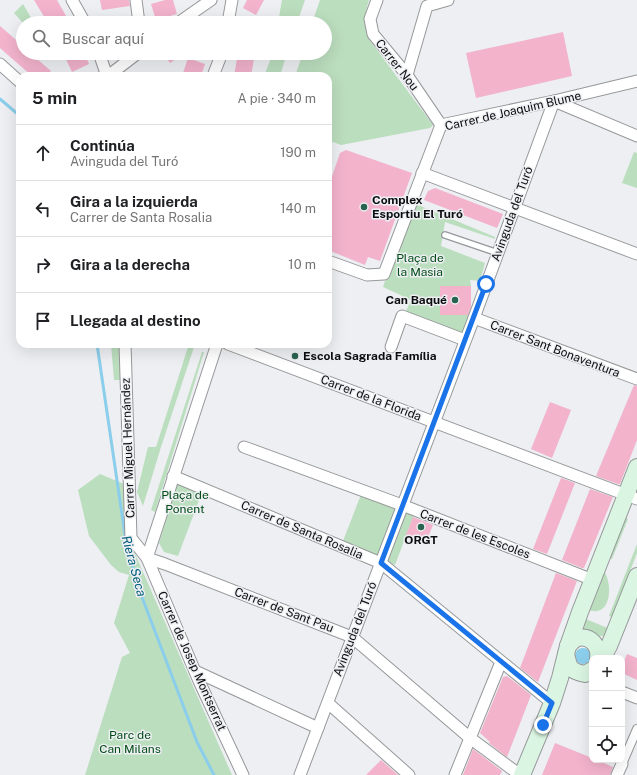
<!DOCTYPE html>
<html lang="es">
<head>
<meta charset="utf-8">
<style>
  body { margin:0; font-family:"Public Sans",sans-serif; background:#f2f2f2; color:#202124 }
  .controls { position:absolute; right:12px; bottom:12px; display:grid; overflow:hidden; border-radius:8px; box-shadow:0 4px 16px #0002 }
  .controls button { width:36px; height:36px; display:grid; place-items:center; padding:0; border:0; border-bottom:1px solid #e0e0e0; background:#fff; color:#202124; font:20px sans-serif }
  .stop { position:absolute; width:12px; height:12px; margin:-9px; border:3px solid #1a73e8; border-radius:50%; background:#fff }
  .stop.end { background:#1a73e8; border-color:#fff; box-shadow:0 1px 4px #0008 }
  .list { margin:0; padding:0; list-style:none }
  h2 { display:flex; justify-content:space-between; align-items:center; height:52px; margin:0; padding:0 16px; font-size:17px }
  h2 small { font-size:13px; font-weight:400; color:#757577 }
  .list li { display:grid; grid-template-columns:26px 1fr auto; gap:12px; align-items:center; box-sizing:border-box; height:56px; padding:0 16px; border-top:1px solid #e0e0e0 }
  .list b { display:block; font-size:15px; white-space:nowrap }
  .list p { margin:0; font-size:13px; white-space:nowrap; color:#757577 }
  .list em { font-size:13px; font-style:normal; color:#757577 }
  .icon { flex:none; width:22px; height:22px; fill:none; stroke:currentColor; stroke-width:2; stroke-linecap:round; stroke-linejoin:round }
  .map { position:relative; flex:none; width:637px; height:775px; overflow:hidden }
  .search { position:absolute; background:#fff; box-shadow:0 4px 16px #0002; left:16px; top:16px; width:316px; height:44px; display:flex; align-items:center; gap:10px; box-sizing:border-box; padding:0 14px; border-radius:22px; color:#757577; font-size:15px }
  .panel { position:absolute; background:#fff; box-shadow:0 4px 16px #0002; left:16px; top:72px; width:316px; height:276px; border-radius:12px }
  .map>svg:first-child { display:block }
  .green { fill:#bbdebe }
  .water { fill:#8bceeb }
  .lines { fill:none; stroke-linecap:round; stroke-linejoin:round }
  .stream { stroke:#8bceeb; stroke-width:3 }
  .building { fill:#f2b3cb }
  .service-casing { stroke:#96989a; stroke-width:8 }
  .pedestrian-casing { stroke:#96989a; stroke-width:10 }
  .minor-casing { stroke:#96989a; stroke-width:13 }
  .secondary-casing { stroke:#96989a; stroke-width:18 }
  .service { stroke:#fff; stroke-width:5.5 }
  .pedestrian { stroke:#fff; stroke-width:8 }
  .minor { stroke:#fff; stroke-width:11 }
  .secondary { stroke:#daf5e2; stroke-width:16 }
  .route { stroke:#1a73e8; stroke-width:5 }
  .poi-dot { fill:#29634d; stroke:#edeff2; stroke-width:1.5 }
  .labels { text-anchor:middle; dominant-baseline:central; stroke-width:3; stroke-linejoin:round; paint-order:stroke }
  .street-label { font-size:12px; fill:#0c0d0e; stroke:#edeff2 }
  .poi-label { font-size:12px; font-weight:bold; fill:#0c0d0e; stroke:#edeff2; text-anchor:start }
  .park-label { font-size:12px; fill:#004c16; stroke:#edeff2 }
  .water-label { font-size:13px; font-style:italic; fill:#05607d; stroke:#edeff2 }
</style>
</head>
<body>
<div class="map">
<svg width="637" height="775" viewBox="0 0 637 775">
  <rect width="100%" height="100%" fill="#edeff2"/>
  <g class="green">
    <path d="M 282,0 L 305,0 L 297,23 L 278,23 Z"/>
    <path d="M 320,0 L 369,0 C 364,17 364,21 368,38 L 433,125 L 430,128 L 341,145 L 328,140 L 328,76 L 295,76 L 303,53 L 325,53 L 325,23 L 312,23 Z"/>
    <path d="M 23,4 L 34,23 L 23,23 L 14,13 Z"/>
    <path d="M 273,53 L 287,53 L 280,76 L 264,76 Z"/>
    <path d="M 634,152 L 637,153 L 637,188 L 622,183 Z"/>
    <path d="M 411,202 L 495,237 L 495,239 L 445,222 L 441,246 L 485,263 L 480,281 L 470,280 L 471,286 L 440,286 L 440,315 L 471,315 L 462,335 L 406,311 L 411,300 L 383,287 Z"/>
    <path d="M 111,344 L 122,344 L 123,380 L 114,380 Z"/>
    <path d="M 189,344 L 195,344 L 161,447 L 143,506 L 137,492 L 148,447 L 156,447 Z"/>
    <path d="M 202,352 L 204,352 L 155,512 L 151,510 Z"/>
    <path d="M 100,474 L 124,484 L 129,540 L 232,775 L 85,775 L 122,657 L 130,653 L 114,623 L 129,575 L 119,572 L 111,565 L 89,536 L 78,490 Z"/>
    <path d="M 177,484 L 201,495 L 178,556 L 164,552 L 159,543 Z"/>
    <path d="M 362,492 L 415,512 L 395,565 L 343,541 Z"/>
    <path d="M 624,517 L 628,519 L 612,559 L 608,558 Z"/>
    <path d="M 637,544 L 637,553 L 612,617 L 609,616 Z"/>
    <path d="M 604,571 C 614,586 610,622 585,608 Z"/>
    <path d="M 581,617 L 610,629 C 608,632 606,635 603,636 C 597,637 586,631 581,627 Z"/>
  </g>
  <circle class="water" cx="583" cy="656" r="8"/>
  <g class="lines">
    <g class="stream">
      <path d="M 0,99 L 20,116"/>
      <path d="M 97,344 L 125,535 L 137,584 L 197,742 L 214,775"/>
    </g>
  </g>
  <g class="building">
    <path d="M 34,0 L 57,0 L 70,23 L 48,23 Z"/>
    <path d="M 100,0 L 129,0 L 130,6 L 102,10 Z"/>
    <path d="M 165,0 L 173,0 L 177,14 L 156,20 L 151,4 Z"/>
    <path d="M 247,0 L 264,0 L 256,15 L 243,8 Z"/>
    <path d="M 0,26 L 23,46 L 23,53 L 30,53 L 51,71 L 46,76 L 32,76 L 0,48 Z"/>
    <path d="M 563,32 L 572,76 L 476,98 L 466,53 Z"/>
    <path d="M 63,53 L 84,53 L 89,64 L 72,72 Z"/>
    <path d="M 163,53 L 184,53 L 170,63 Z"/>
    <path d="M 238,53 L 255,53 L 251,76 L 234,76 Z"/>
    <path d="M 188,58 L 205,64 L 201,76 L 182,76 Z"/>
    <path d="M 346,150 L 412,173 L 380,261 L 368,257 L 365,265 L 328,250 L 328,188 L 340,153 Z"/>
    <path d="M 435,188 L 503,214 L 497,228 L 424,200 L 428,191 Z"/>
    <path d="M 440,286 L 471,286 L 471,307 L 468,315 L 440,315 Z"/>
    <path d="M 634,385 L 637,386 L 637,440 L 620,484 L 618,484 L 596,476 Z"/>
    <path d="M 550,402 L 571,410 L 552,458 L 531,449 Z"/>
    <path d="M 561,478 L 575,483 L 547,554 L 533,549 Z"/>
    <path d="M 590,489 L 613,497 L 584,568 L 582,568 L 562,560 Z"/>
    <path d="M 413,517 L 433,525 L 426,542 L 406,535 Z"/>
    <path d="M 556,573 L 577,581 L 538,682 L 520,668 Z"/>
    <path d="M 627,654 L 637,658 L 637,680 L 622,673 L 622,666 Z"/>
    <path d="M 507,676 L 531,695 L 507,757 L 489,743 L 490,742 L 480,733 L 503,677 Z"/>
    <path d="M 555,743 L 592,758 L 592,760 L 597,760 L 613,767 L 610,775 L 542,775 Z"/>
    <path d="M 473,749 L 502,771 L 500,775 L 463,775 Z"/>
    <path d="M 381,760 L 398,775 L 366,775 Z"/>
  </g>
  <g class="lines">
    <g class="service-casing">
      <path id="service" d="M 445,235 L 498,253"/>
    </g>
    <g class="pedestrian-casing">
      <path id="pedestrian" d="M 622,764 L 637,729"/>
    </g>
    <g class="minor-casing">
      <g id="minor">
        <path d="M 72,0 L 85,23"/>
        <path d="M 136,0 L 139,23"/>
        <path d="M 377,0 L 370,19 L 373,34 L 407,75 L 441,125"/>
        <path d="M 178,23 L 211,0"/>
        <path d="M 228,23 L 232,0"/>
        <path d="M 99,53 L 107,76"/>
        <path d="M 0,64 L 20,82"/>
        <path d="M 407,75 L 427,6 L 448,0"/>
        <path d="M 108,76 L 138,53"/>
        <path d="M 213,76 L 222,53"/>
        <path d="M 441,125 L 554,101 L 637,81"/>
        <path d="M 422,173 L 637,254"/>
        <path d="M 328,261 L 367,275 L 384,274 L 441,125"/>
        <path d="M 474,318 L 637,379"/>
        <path d="M 125,344 L 131,538 L 147,558 L 199,681 L 243,775"/>
        <path d="M 217,344 L 147,558 L 165,564 L 352,637 L 470,738 L 520,775"/>
        <path d="M 228,344 L 637,499"/>
        <path d="M 391,347 L 402,316 L 465,340"/>
        <path d="M 244,447 L 402,505 L 593,580"/>
        <path d="M 173,476 L 381,563 L 552,703"/>
        <path d="M 195,671 L 318,728"/>
        <path d="M 622,692 L 637,698"/>
        <path d="M 328,703 L 409,775"/>
        <path d="M 300,775 L 474,318 L 554,101 L 637,136"/>
        <path d="M 455,775 L 501,662"/>
        <path d="M 617,775 L 622,764"/>
      </g>
    </g>
    <g class="secondary-casing">
      <g id="secondary">
        <path d="M 568,646 C 571,643 574,639 578,638 C 591,635 600,647 598,658"/>
        <path d="M 566,654 C 569,668 570,671 585,674 L 592,670"/>
        <path d="M 602,658 L 604,655 L 609,646 L 637,576"/>
        <path d="M 522,775 L 552,703 L 560,678 L 568,646 L 580,612 L 637,467"/>
      </g>
    </g>
    <use href="#service" class="service"/>
    <use href="#pedestrian" class="pedestrian"/>
    <use href="#minor" class="minor"/>
    <use href="#secondary" class="secondary"/>
  </g>
  <g class="lines">
    <path class="route" d="M 486,284 L 381,563 L 552,703 L 543,725"/>
  </g>
  <g class="poi-dot">
    <circle cx="364" cy="207" r="4"/>
    <circle cx="455" cy="300" r="4"/>
    <circle cx="295" cy="356" r="4"/>
    <circle cx="421" cy="527" r="4"/>
  </g>
  <g class="labels">
    <g class="street-label">
      <text transform="translate(397 65) rotate(52)">Carrer Nou</text>
      <text transform="translate(513 111) rotate(-13)">Carrer de Joaquim Blume</text>
      <text transform="translate(512 214) rotate(-70)">Avinguda del Turó</text>
      <text transform="translate(555 349) rotate(21)">Carrer Sant Bonaventura</text>
      <text transform="translate(371 398) rotate(21)">Carrer de la Florida</text>
      <text transform="translate(128 448) rotate(-92)">Carrer Miguel Hernández</text>
      <text transform="translate(302 530) rotate(23)">Carrer de Santa Rosalia</text>
      <text transform="translate(475 534) rotate(21)">Carrer de les Escoles</text>
      <text transform="translate(284 610) rotate(21)">Carrer de Sant Pau</text>
      <text transform="translate(355 629) rotate(-69)">Avinguda del Turó</text>
      <text transform="translate(192 661) rotate(66)">Carrer de Josep Montserrat</text>
    </g>
    <g class="poi-label">
      <text x="372" y="200">Complex<tspan x="372" dy="14">Esportiu El Turó</tspan></text>
      <text x="447" y="300" text-anchor="end">Can Baqué</text>
      <text x="303" y="356">Escola Sagrada Família</text>
      <text x="421" y="540" text-anchor="middle">ORGT</text>
    </g>
    <g class="park-label">
      <text x="420" y="258">Plaça de<tspan x="420" dy="14">la Masia</tspan></text>
      <text x="185" y="495">Plaça de<tspan x="185" dy="14">Ponent</tspan></text>
      <text x="130" y="735">Parc de<tspan x="130" dy="14">Can Milans</tspan></text>
    </g>
    <g class="water-label">
      <text transform="translate(134 566) rotate(75)">Riera Seca</text>
    </g>
  </g>
</svg>
<div class="controls">
<button>+</button>
<button>−</button>
<button><svg class="icon" aria-label="locate" viewBox="0 0 24 24"><circle cx="12" cy="12" r="6"/><path d="M12 2v4M12 18v4M2 12h4M18 12h4"/></svg></button>
</div>
<div class="stop" style="left:486px;top:284px"></div>
<div class="stop end" style="left:543px;top:725px"></div>
<div class="search"><svg class="icon" aria-label="search" viewBox="0 0 24 24"><circle cx="10" cy="10" r="6"/><path d="M15 15l6 6"/></svg>Buscar aquí</div>
<section class="panel">
<h2>5 min<small>A pie · 340 m</small></h2>
<ul class="list">
<li><svg class="icon" aria-label="ahead" viewBox="0 0 24 24"><path d="M12 20V5M6 11l6-6 6 6"/></svg><div><b>Continúa</b><p>Avinguda del Turó</p></div><em>190 m</em></li>
<li><svg class="icon" aria-label="left" viewBox="0 0 24 24"><path d="M17 20v-9H6M10 6l-5 5 5 5"/></svg><div><b>Gira a la izquierda</b><p>Carrer de Santa Rosalia</p></div><em>140 m</em></li>
<li><svg class="icon" aria-label="right" viewBox="0 0 24 24"><path d="M7 20v-9h11M14 6l5 5-5 5"/></svg><div><b>Gira a la derecha</b></div><em>10 m</em></li>
<li><svg class="icon" aria-label="arrive" viewBox="0 0 24 24"><path d="M6 21V4h12l-3 4 3 4H6"/></svg><div><b>Llegada al destino</b></div></li>
</ul>
</section>
</div>
</body>
</html>
